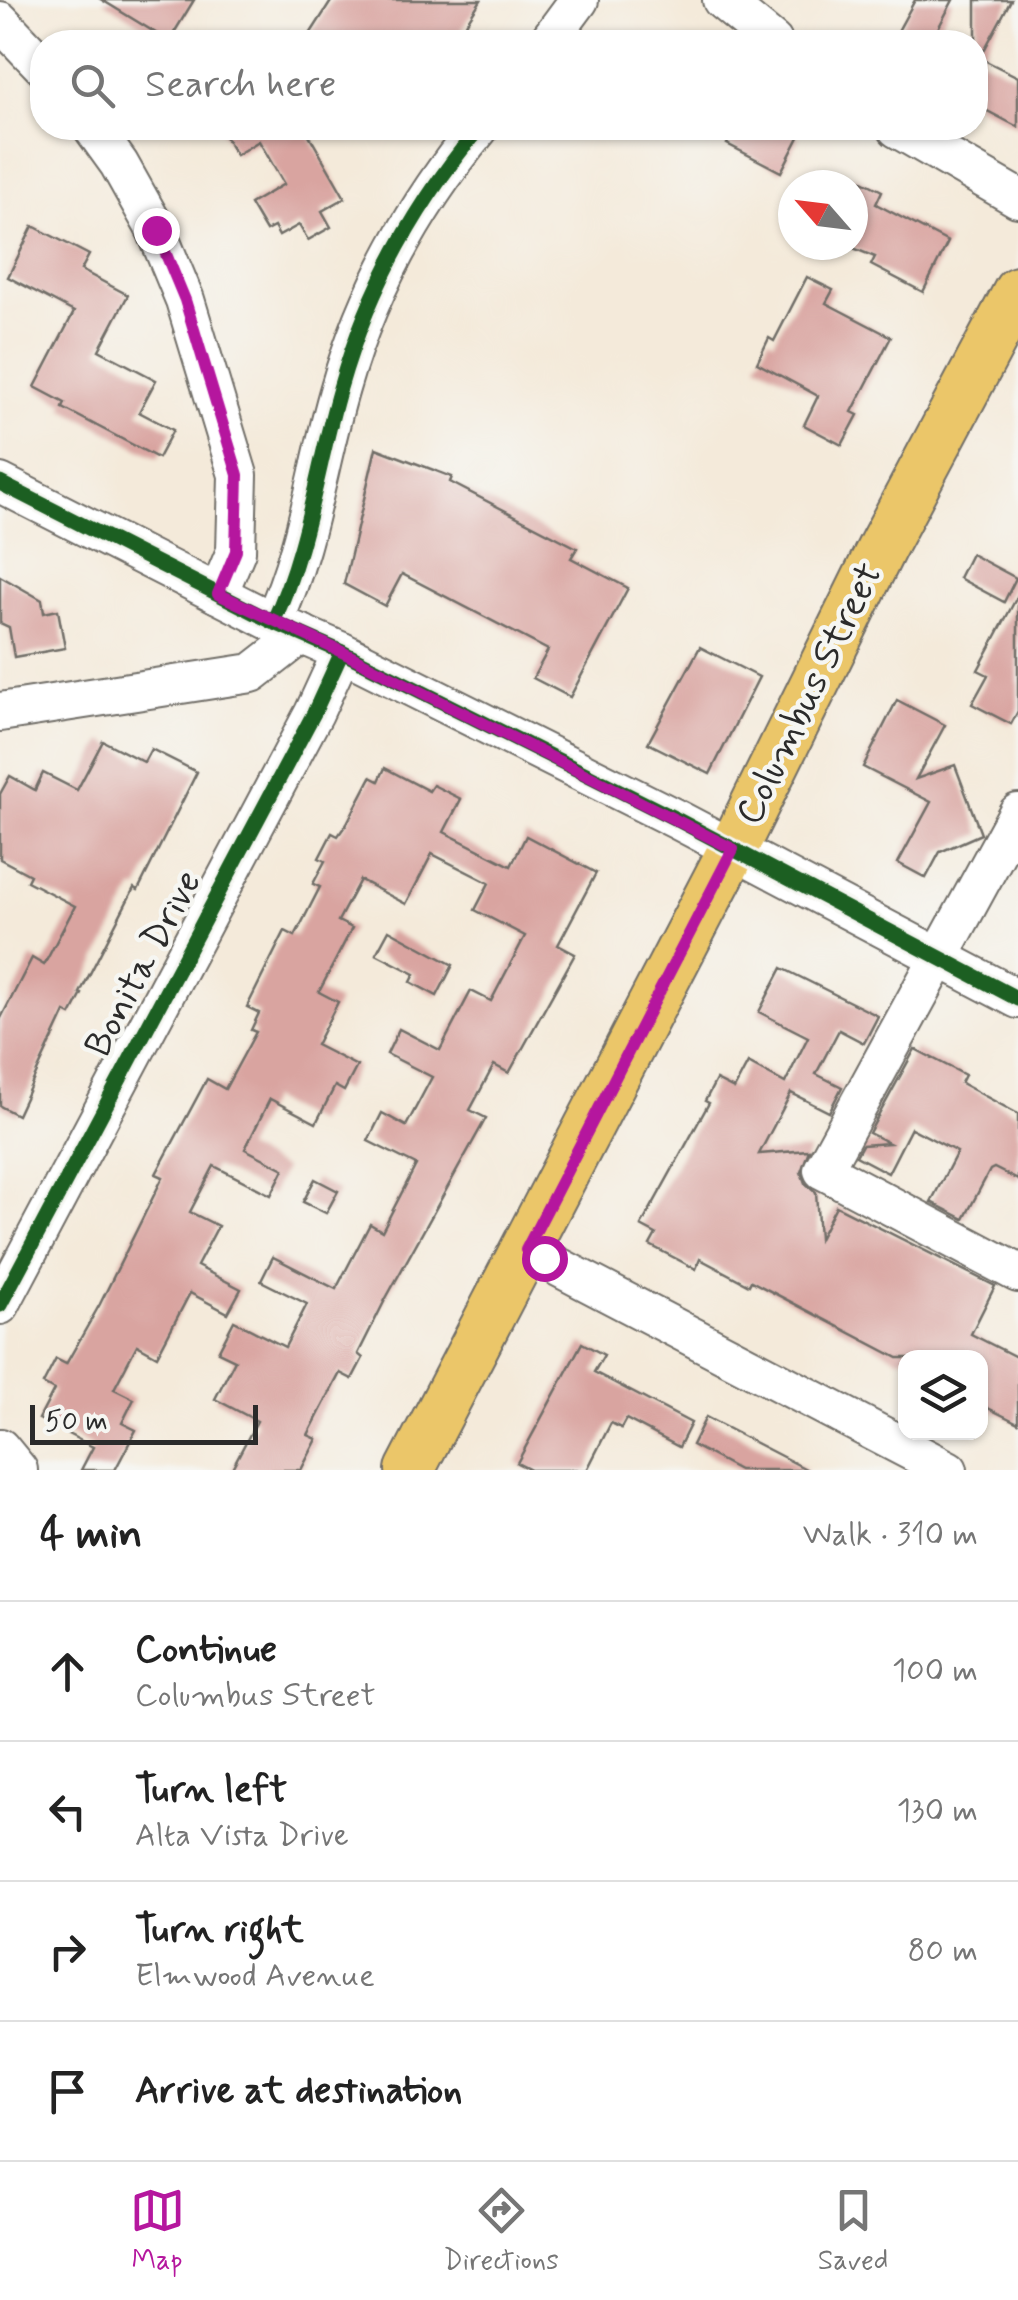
<!DOCTYPE html>
<html lang="en">
<head>
<meta charset="utf-8">
<style>
  body { margin:0; font-family:Mynerve,sans-serif; background:#f6f6f6; color:#222 }
  .controls { position:absolute; right:30px; bottom:30px; display:grid; overflow:hidden; border-radius:20px; box-shadow:0 2px 8px #0004 }
  .controls button { width:90px; height:90px; display:grid; place-items:center; padding:0; border:0; border-bottom:2px solid #e0e0e0; background:#fff; color:#222; font:50px sans-serif }
  .compass { position:absolute; left:778px; top:170px; width:90px; height:90px; border-radius:50%; background:#fff; box-shadow:0 2px 8px #0004; rotate:298deg }
  .scale { position:absolute; left:30px; bottom:25px; width:228px; box-sizing:border-box; padding-left:10px; border:5px solid #2b2b2b; border-top:0; font-size:28px; line-height:35px; white-space:nowrap; color:#2b2b2b; -webkit-text-stroke:8px #f6f6f2; paint-order:stroke }
  .stop { position:absolute; width:30px; height:30px; margin:-22px; border:8px solid #b5179e; border-radius:50%; background:#fff }
  .stop.end { background:#b5179e; border-color:#fff; box-shadow:0 2px 10px #0008 }
  .list { margin:0; padding:0; list-style:none }
  h2 { display:flex; justify-content:space-between; align-items:center; height:130px; margin:0; padding:0 40px; font-size:42px }
  h2 small { font-size:32px; font-weight:400; color:#767676 }
  .list li { display:grid; grid-template-columns:65px 1fr auto; gap:30px; align-items:center; box-sizing:border-box; height:140px; padding:0 40px; border-top:2px solid #e0e0e0 }
  .list b { display:block; font-size:38px; white-space:nowrap }
  .list p { margin:0; font-size:32px; white-space:nowrap; color:#767676 }
  .list em { font-size:32px; font-style:normal; color:#767676 }
  .icon { flex:none; width:55px; height:55px; fill:none; stroke:currentColor; stroke-width:2; stroke-linecap:round; stroke-linejoin:round }
  .map { position:relative; flex:none; width:1018px; height:1470px; overflow:hidden }
  .search { position:absolute; background:#fff; box-shadow:0 2px 8px #0004; left:30px; right:30px; top:30px; height:110px; display:flex; align-items:center; gap:25px; box-sizing:border-box; padding:0 35px; border-radius:40px; color:#767676; font-size:38px }
  .sheet { height:690px; background:#fff }
  nav { display:flex; justify-content:space-around; align-items:center; box-sizing:border-box; height:140px; border-top:2px solid #e0e0e0; background:#fff; font-size:28px; color:#767676 }
  nav a { display:grid; justify-items:center; gap:5px }
  nav .on { color:#b5179e }
  .map>svg:first-child { display:block }
  .building { fill:#d9a4a0 }
  .lines { fill:none; stroke-linecap:round; stroke-linejoin:round }
  .minor-casing { stroke:#716e68; stroke-width:42 }
  .major-casing { stroke:#716e68; stroke-width:52 }
  .minor { stroke:#fff; stroke-width:38 }
  .major { stroke:#ebc669; stroke-width:48 }
  .cycleway-casing { stroke:#f6f6f2; stroke-width:21 }
  .cycleway { stroke:#1b5e20; stroke-width:15 }
  .route { stroke:#b5179e; stroke-width:12 }
  .labels { text-anchor:middle; dominant-baseline:central; stroke-width:9; stroke-linejoin:round; paint-order:stroke }
  .street-label { font-size:38px; fill:#2b2b2b; stroke:#f6f6f2 }
</style>
</head>
<body>
<div class="map">
<svg width="1018" height="1470" viewBox="0 0 1018 1470">
  <rect width="100%" height="100%" fill="#f6f6f2"/>
  <filter id="ink" filterUnits="userSpaceOnUse"><feTurbulence type="fractalNoise" baseFrequency=".01" numOctaves="2"/><feDisplacementMap in="SourceGraphic" scale="20" xChannelSelector="R" yChannelSelector="G"/><feConvolveMatrix kernelMatrix="1 2 1 2 8 2 1 2 1" color-interpolation-filters="sRGB"/></filter>
  <filter id="wash" filterUnits="userSpaceOnUse"><feTurbulence type="fractalNoise" baseFrequency=".0048" numOctaves="4" result="noise"/><feDisplacementMap in="SourceGraphic" scale="40" xChannelSelector="R" yChannelSelector="G"/><feGaussianBlur stdDeviation="2.25" result="paint"/><feColorMatrix in="noise" values="0 0 0 0 0 0 0 0 0 0 0 0 0 0 0 0 0 1.4 0 .05"/><feComposite in="paint" operator="in"/></filter>
  <g filter="url(#wash)">
    <rect width="100%" height="100%" fill="#f4eada"/>
    <g id="blocks">
      <g class="building">
        <path d="M 102,0 L 194,0 L 169,41 Z"/>
        <path d="M 332,0 L 481,0 L 454,42 L 305,42 Z"/>
        <path d="M 915,0 L 953,0 L 931,42 L 892,42 Z"/>
        <path d="M 976,0 L 1011,0 L 980,58 L 1018,77 L 1018,127 L 976,105 Z"/>
        <path d="M 220,128 L 305,128 L 345,198 L 322,211 L 331,227 L 308,240 L 299,225 L 279,236 L 274,227 L 266,231 L 250,204 L 284,184 L 259,141 L 236,155 Z"/>
        <path d="M 735,128 L 780,128 L 799,137 L 781,172 L 727,144 Z"/>
        <path d="M 853,176 L 882,191 L 876,204 L 948,242 L 923,292 L 871,265 L 875,257 L 853,248 Z"/>
        <path d="M 33,226 L 89,255 L 81,270 L 128,295 L 99,350 L 156,380 L 139,412 L 173,430 L 158,458 L 63,408 L 65,403 L 35,387 L 74,312 L 8,277 Z"/>
        <path d="M 807,277 L 833,290 L 826,303 L 891,337 L 852,412 L 858,415 L 842,445 L 804,425 L 818,396 L 757,363 L 769,338 L 774,341 Z"/>
        <path d="M 376,448 L 452,477 L 450,482 L 577,548 L 571,558 L 628,588 L 570,697 L 533,678 L 548,650 L 402,574 L 385,606 L 344,584 Z"/>
        <path d="M 971,554 L 1016,578 L 1004,602 L 959,578 Z"/>
        <path d="M 0,576 L 42,600 L 44,613 L 58,610 L 65,648 L 14,657 L 9,627 L 0,623 Z"/>
        <path d="M 1018,595 L 1018,711 L 1011,724 L 972,704 L 988,675 L 978,670 Z"/>
        <path d="M 700,647 L 759,677 L 710,774 L 648,743 Z"/>
        <path d="M 897,700 L 945,725 L 916,779 L 955,765 L 981,834 L 940,852 L 926,878 L 898,863 L 931,802 L 863,767 Z"/>
        <path d="M 103,741 L 144,762 L 151,749 L 197,772 L 138,890 L 134,888 L 80,993 L 82,994 L 71,1015 L 65,1012 L 17,1115 L 0,1106 L 0,1020 L 32,958 L 44,965 L 75,906 L 27,881 L 30,875 L 0,859 L 0,794 L 10,776 L 35,790 L 43,773 L 77,790 Z"/>
        <path d="M 385,768 L 429,791 L 433,785 L 461,799 L 444,832 L 511,866 L 526,836 L 596,873 L 558,945 L 575,954 L 509,1073 L 494,1065 L 470,1110 L 486,1118 L 385,1300 L 358,1354 L 363,1358 L 352,1379 L 340,1373 L 308,1435 L 317,1439 L 301,1470 L 231,1470 L 257,1421 L 215,1399 L 235,1360 L 218,1352 L 234,1321 L 285,1347 L 307,1304 L 261,1281 L 273,1257 L 336,1289 L 370,1224 L 382,1231 L 416,1165 L 368,1141 L 382,1113 L 406,1126 L 432,1077 L 387,1054 L 399,1029 L 440,1050 L 471,991 L 491,1001 L 525,936 L 475,910 L 489,883 L 432,854 L 406,904 L 360,880 L 338,921 L 352,928 L 319,992 L 338,1002 L 316,1045 L 357,1066 L 344,1091 L 335,1086 L 316,1123 L 270,1099 L 245,1149 L 284,1169 L 271,1195 L 214,1166 L 190,1212 L 218,1226 L 197,1266 L 241,1289 L 228,1313 L 190,1293 L 157,1356 L 137,1345 L 114,1389 L 134,1399 L 122,1423 L 136,1430 L 115,1470 L 81,1470 L 93,1447 L 39,1419 L 54,1390 L 43,1384 L 56,1359 L 66,1364 L 100,1304 L 163,1177 L 156,1174 L 207,1079 L 225,1089 L 256,1032 L 251,1030 L 259,1013 L 247,1007 L 285,931 L 295,936 L 320,887 L 313,884 L 325,861 L 319,858 L 332,833 L 338,836 L 347,823 L 371,777 L 379,781 Z"/>
        <path d="M 389,930 L 453,965 L 437,996 L 411,982 L 415,974 L 376,954 Z"/>
        <path d="M 782,968 L 878,1016 L 864,1043 L 839,1030 L 816,1074 L 842,1087 L 829,1112 L 791,1093 L 759,1154 L 809,1150 L 801,1172 L 805,1183 L 816,1192 L 819,1239 L 836,1206 L 995,1286 L 971,1334 L 1018,1358 L 1018,1423 L 980,1404 L 980,1358 L 898,1358 L 751,1281 L 749,1285 L 700,1259 L 696,1269 L 650,1245 L 656,1234 L 641,1226 L 709,1103 L 705,1101 L 716,1080 L 734,1089 L 748,1063 L 785,1083 L 808,1037 L 759,1012 Z"/>
        <path d="M 915,1049 L 965,1075 L 961,1083 L 1018,1114 L 1018,1180 L 994,1168 L 990,1170 L 964,1219 L 931,1202 L 957,1152 L 911,1128 L 888,1173 L 856,1156 L 862,1145 L 889,1143 L 869,1133 Z"/>
        <path d="M 315,1179 L 338,1191 L 326,1213 L 303,1202 Z"/>
        <path d="M 582,1343 L 604,1355 L 594,1372 L 691,1423 L 679,1447 L 626,1419 L 621,1428 L 611,1423 L 587,1470 L 531,1470 L 517,1463 Z"/>
        <path d="M 706,1417 L 752,1441 L 808,1470 L 739,1470 L 692,1445 Z"/>
      </g>
    </g>
  </g>
  <g filter="url(#ink)">
    <use href="#blocks" fill-opacity="0" stroke="#716e68" stroke-width="2.5"/>
    <g class="lines">
      <g class="minor-casing">
        <g id="minor">
          <path d="M 722,0 L 773,42"/>
          <path d="M 0,21 L 42,65"/>
          <path d="M 548,42 L 579,0"/>
          <path d="M 93,128 L 119,164 L 156,230 L 185,300 L 238,475 L 236,551 L 218,594"/>
          <path d="M 897,128 L 1018,198"/>
          <path d="M 0,483 L 273,622 L 342,652 L 678,820 L 1018,999"/>
          <path d="M 273,622 C 308,548 317,466 340,388 C 367,293 416,204 479,128"/>
          <path d="M 0,712 L 252,673 L 302,634"/>
          <path d="M 1018,813 L 823,1170 L 1018,1273"/>
          <path d="M 526,1250 L 948,1470"/>
          <path d="M 0,1305 L 314,713 L 342,652"/>
          <path d="M 0,1448 L 18,1470"/>
        </g>
      </g>
      <g class="major-casing">
        <path id="major" d="M 410,1470 L 733,849 L 883,545 L 1018,291"/>
      </g>
      <use href="#minor" class="minor"/>
      <use href="#major" class="major"/>
      <g class="cycleway-casing">
        <g id="cycleway">
          <path d="M 0,483 L 273,622 L 342,652 L 678,820 L 1018,999"/>
          <path d="M 273,622 C 308,548 317,466 340,388 C 367,293 416,204 479,128"/>
          <path d="M 0,1305 L 314,713 L 342,652"/>
        </g>
      </g>
      <use href="#cycleway" class="cycleway"/>
    </g>
  </g>
  <g class="lines" filter="url(#ink)">
    <path class="route" d="M 156,230 L 185,300 L 238,475 L 236,551 L 218,594 L 342,652 L 733,849 L 526,1250 L 544,1258"/>
  </g>
  <g class="labels">
    <g class="street-label">
      <text transform="translate(810 694) rotate(-64)">Columbus Street</text>
      <text transform="translate(144 964) rotate(-62)">Bonita Drive</text>
    </g>
  </g>
</svg>
<div class="controls">
<button><svg class="icon" aria-label="layers" viewBox="0 0 24 24"><path d="M12 4l9 5-9 5-9-5zM3 14l9 5 9-5"/></svg></button>
</div>
<svg class="compass" viewBox="-18 -18 36 36"><path d="M0-13l5 13h-10z" fill="#e53935"/><path d="M0 13l5-13h-10z" fill="#767676"/></svg>
<div class="scale">50 m</div>
<div class="stop" style="left:544px;top:1258px"></div>
<div class="stop end" style="left:156px;top:230px"></div>
<div class="search"><svg class="icon" aria-label="search" viewBox="0 0 24 24"><circle cx="10" cy="10" r="6"/><path d="M15 15l6 6"/></svg>Search here</div>
</div>
<section class="sheet">
<h2>4 min<small>Walk · 310 m</small></h2>
<ul class="list">
<li><svg class="icon" aria-label="ahead" viewBox="0 0 24 24"><path d="M12 20V5M6 11l6-6 6 6"/></svg><div><b>Continue</b><p>Columbus Street</p></div><em>100 m</em></li>
<li><svg class="icon" aria-label="left" viewBox="0 0 24 24"><path d="M17 20v-9H6M10 6l-5 5 5 5"/></svg><div><b>Turn left</b><p>Alta Vista Drive</p></div><em>130 m</em></li>
<li><svg class="icon" aria-label="right" viewBox="0 0 24 24"><path d="M7 20v-9h11M14 6l5 5-5 5"/></svg><div><b>Turn right</b><p>Elmwood Avenue</p></div><em>80 m</em></li>
<li><svg class="icon" aria-label="arrive" viewBox="0 0 24 24"><path d="M6 21V4h12l-3 4 3 4H6"/></svg><div><b>Arrive at destination</b></div></li>
</ul>
</section>
<nav>
<a class="on"><svg class="icon" aria-label="map" viewBox="0 0 24 24"><path d="M3 6l6-2 6 2 6-2v14l-6 2-6-2-6 2zM9 4v14M15 6v14"/></svg>Map</a>
<a><svg class="icon" aria-label="directions" viewBox="0 0 24 24"><path d="M12 3l9 9-9 9-9-9zM9 14v-3h6M13 9l2 2-2 2"/></svg>Directions</a>
<a><svg class="icon" aria-label="saved" viewBox="0 0 24 24"><path d="M7 4h10v16l-5-4-5 4z"/></svg>Saved</a>
</nav>
</body>
</html>
